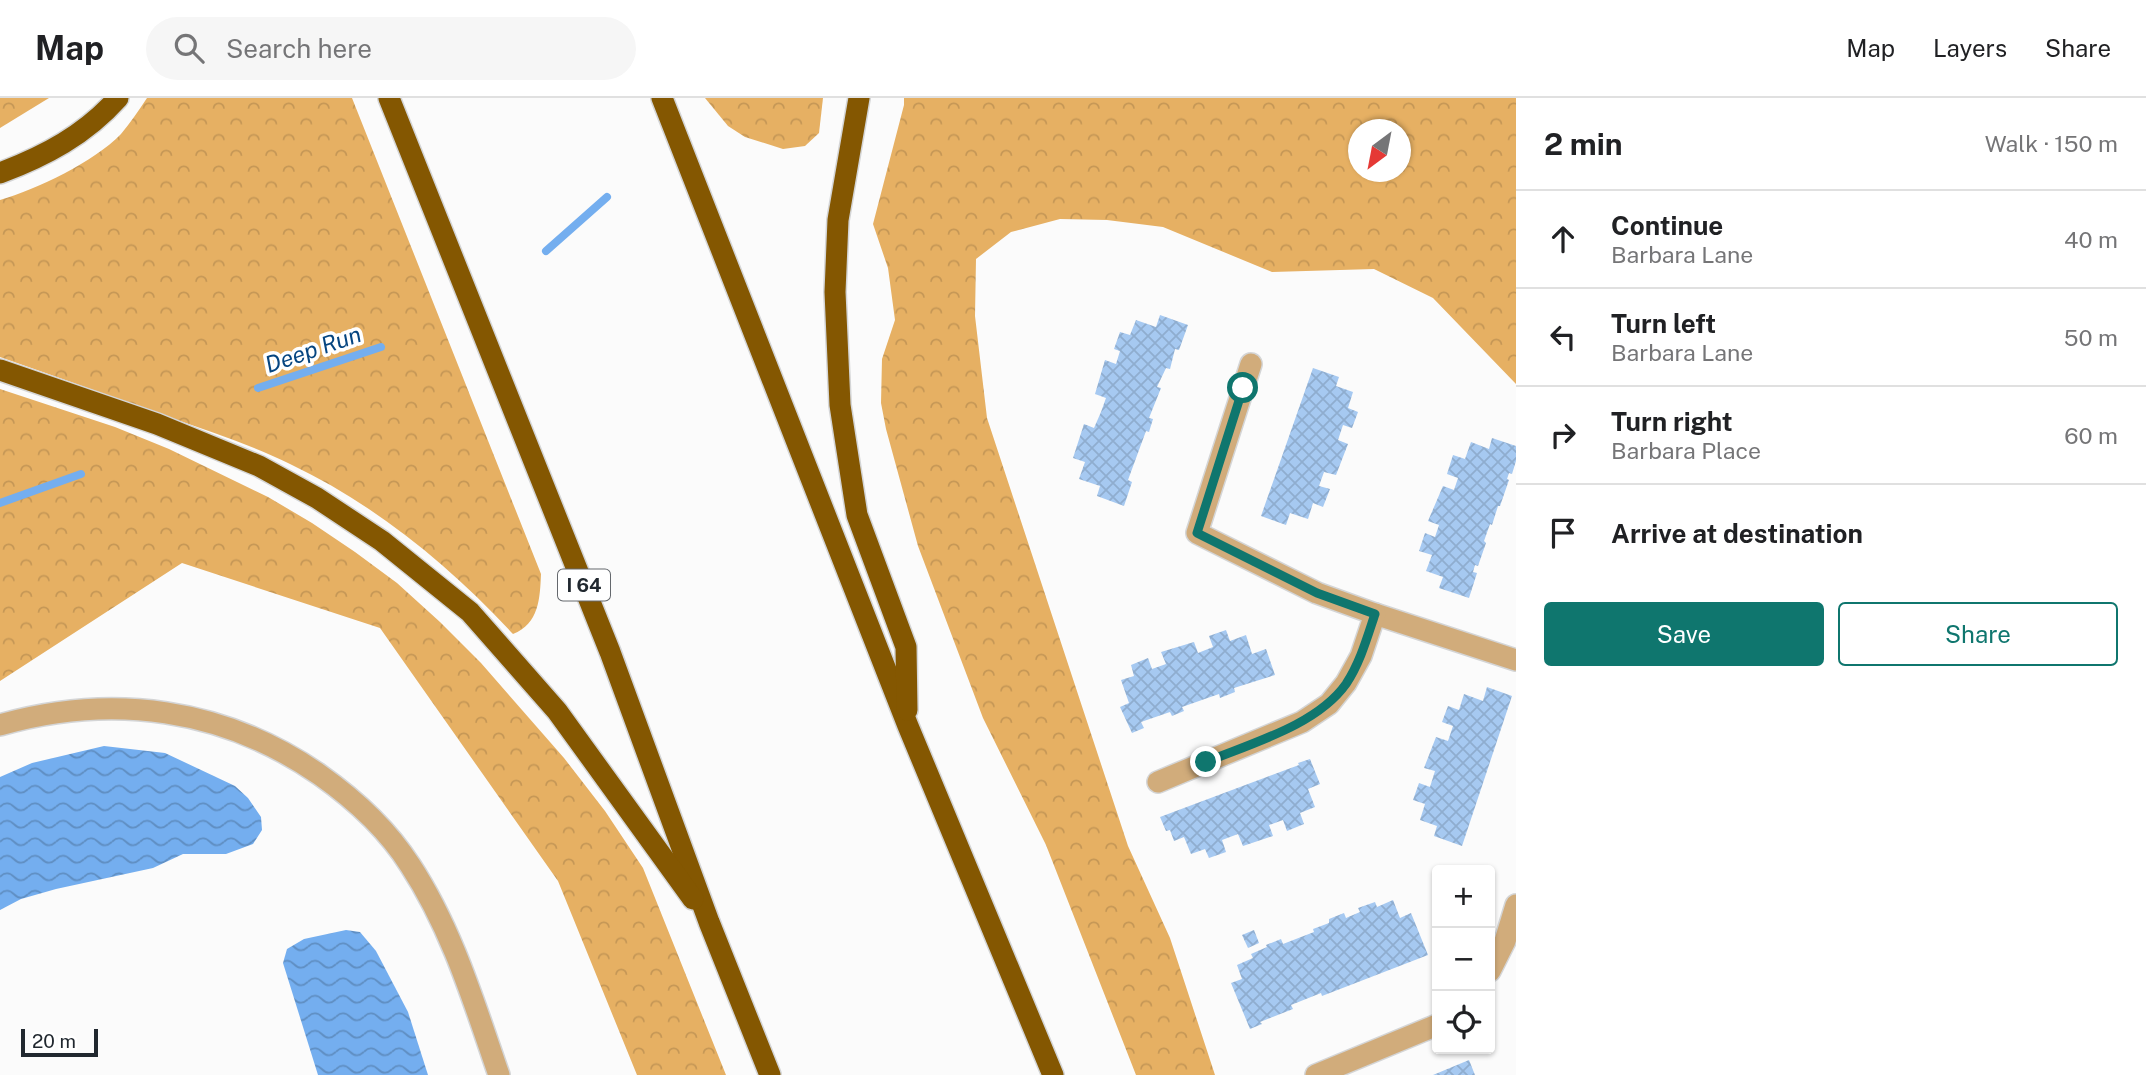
<!DOCTYPE html>
<html lang="en">
<head>
<meta charset="utf-8">
<style>
  body { margin:0; font-family:"Public Sans",sans-serif; background:#f6f6f6; color:#202124 }
  .controls { position:absolute; right:21px; bottom:21px; display:grid; overflow:hidden; border-radius:7px; box-shadow:0 2px 5px #0004 }
  .controls button { width:63px; height:63px; display:grid; place-items:center; padding:0; border:0; border-bottom:2px solid #e0e0e0; background:#fff; color:#202124; font:35px sans-serif }
  .compass { position:absolute; left:1348px; top:21px; width:63px; height:63px; border-radius:50%; background:#fff; box-shadow:0 2px 5px #0004; rotate:212deg }
  .scale { position:absolute; left:21px; bottom:18px; width:77px; box-sizing:border-box; padding-left:7px; border:4px solid #21282f; border-top:0; font-size:19px; line-height:24px; white-space:nowrap; color:#21282f; -webkit-text-stroke:5px #fff; paint-order:stroke }
  .stop { position:absolute; width:21px; height:21px; margin:-16px; border:5px solid #0f766e; border-radius:50%; background:#fff }
  .stop.end { background:#0f766e; border-color:#fff; box-shadow:0 2px 7px #0008 }
  .list { margin:0; padding:0; list-style:none }
  h2 { display:flex; justify-content:space-between; align-items:center; height:91px; margin:0; padding:0 28px; font-size:30px }
  h2 small { font-size:23px; font-weight:400; color:#757577 }
  .list li { display:grid; grid-template-columns:46px 1fr auto; gap:21px; align-items:center; box-sizing:border-box; height:98px; padding:0 28px; border-top:2px solid #e0e0e0 }
  .list b { display:block; font-size:26px; white-space:nowrap }
  .list p { margin:0; font-size:23px; white-space:nowrap; color:#757577 }
  .list em { font-size:23px; font-style:normal; color:#757577 }
  .actions { display:flex; gap:14px; padding:21px 28px }
  .actions a { flex:1; padding:16px 0; border:2px solid #0f766e; border-radius:7px; text-align:center; font-size:24px; color:#0f766e }
  .actions .main { background:#0f766e; color:#fff }
  .icon { flex:none; width:38px; height:38px; fill:none; stroke:currentColor; stroke-width:2; stroke-linecap:round; stroke-linejoin:round }
  .map { position:relative; flex:none; width:1516px; height:977px; overflow:hidden }
  header { display:flex; align-items:center; gap:42px; box-sizing:border-box; height:98px; padding:0 35px; background:#fff; border-bottom:2px solid #e0e0e0 }
  header strong { font-size:33px }
  nav { display:flex; gap:38px; margin-inline-start:auto; font-size:24px }
  .search { width:490px; height:63px; background:#f6f6f6; display:flex; align-items:center; gap:18px; box-sizing:border-box; padding:0 24px; border-radius:38px; color:#757577; font-size:26px }
  main { display:flex }
  aside { flex:1; background:#fff }
  .map>svg:first-child { display:block }
  .forest { fill:url(#forest-crowns); fill-rule:evenodd }
  .water { fill:url(#water-waves) }
  .lines { fill:none; stroke-linecap:round; stroke-linejoin:round }
  .stream { stroke:#74aeef; stroke-width:8 }
  .building { fill:url(#building-cross-hatch) }
  .minor-casing { stroke:#d4d5d6; stroke-width:24 }
  .highway-casing { stroke:#d4d5d6; stroke-width:24 }
  .minor { stroke:#d1ac7b; stroke-width:21 }
  .highway { stroke:#845701; stroke-width:21 }
  .route { stroke:#0f766e; stroke-width:9 }
  .labels { text-anchor:middle; dominant-baseline:central; stroke-width:7; stroke-linejoin:round; paint-order:stroke }
  .shield { fill:#fff; stroke:#64686d; stroke-width:2 }
  .shield-label { font-size:19px; font-weight:bold; fill:#21282f }
  .water-label { font-size:23px; font-style:italic; fill:#054580; stroke:#fff }
</style>
</head>
<body>
<header>
<strong>Map</strong>
<div class="search"><svg class="icon" aria-label="search" viewBox="0 0 24 24"><circle cx="10" cy="10" r="6"/><path d="M15 15l6 6"/></svg>Search here</div>
<nav><a>Map</a><a>Layers</a><a>Share</a></nav>
</header>
<main>
<div class="map">
<svg width="1516" height="977" viewBox="0 0 1516 977">
  <defs>
    <pattern id="forest-crowns" width="20" height="18" patternUnits="userSpaceOnUse" patternTransform="scale(1.75)"><rect width="20" height="18" fill="#e6b063"/><path d="M2 6a3 3 0 1 1 6 0M12 15a3 3 0 1 1 6 0" fill="none" stroke="#c59756"/></pattern>
    <pattern id="water-waves" width="16" height="10" patternUnits="userSpaceOnUse" patternTransform="scale(1.75)"><rect width="16" height="10" fill="#74aeef"/><path d="M0 5q4-4 8 0t8 0" fill="none" stroke="#5f8ec2"/></pattern>
    <pattern id="building-cross-hatch" width="8" height="8" patternUnits="userSpaceOnUse" patternTransform="scale(1.75)"><rect width="8" height="8" fill="#a6c9f1"/><path d="M0 0l8 8M0 8l8-8" fill="none" stroke="#8fadcf"/></pattern>
  </defs>
  <rect width="100%" height="100%" fill="#fbfbfb"/>
  <g class="forest">
    <path d="M 0,0 L 49,0 L 0,30 Z"/>
    <path d="M 147,0 L 352,0 L 541,476 C 540,500 539,526 513,536 C 449,467 376,407 290,366 C 252,347 211,334 171,320 C 114,299 57,279 0,259 L 0,102 C 37,91 94,64 121,36 C 130,25 139,12 147,0 Z"/>
    <path d="M 705,0 L 823,0 L 819,35 L 805,48 L 783,51 L 745,39 L 728,28 Z"/>
    <path d="M 904,0 L 1516,0 L 1516,286 L 1433,200 L 1374,171 L 1272,174 L 1163,129 L 1107,122 L 1060,121 L 1011,134 L 976,161 L 975,218 L 987,320 L 1128,748 L 1170,840 L 1215,977 L 1136,977 L 1046,747 L 983,620 L 918,448 L 886,331 L 881,305 L 882,261 L 895,222 L 888,170 L 873,126 L 904,7 ZM 1358,32 L 1400,32 L 1400,74 L 1358,74 Z"/>
    <path d="M 0,291 L 115,329 L 169,351 L 268,399 L 312,425 L 355,454 L 397,485 L 440,524 L 481,565 L 564,660 L 605,713 L 643,770 L 726,977 L 637,977 L 558,783 L 380,530 L 182,465 L 0,583 Z"/>
  </g>
  <g class="water">
    <path d="M 104,648 L 165,655 L 235,688 L 248,700 L 261,719 L 262,732 L 253,746 L 226,756 L 183,756 L 153,770 L 56,791 L 21,801 L 0,812 L 0,679 L 32,665 Z"/>
    <path d="M 346,832 L 360,834 L 376,853 L 408,914 L 428,977 L 318,977 L 283,865 L 287,851 L 304,841 Z"/>
  </g>
  <g class="lines">
    <g class="stream">
      <path d="M 546,153 L 607,99"/>
      <path d="M 258,290 L 381,249"/>
      <path d="M 0,405 L 81,376"/>
    </g>
  </g>
  <g class="building">
    <path d="M 1160,217 L 1188,227 L 1179,252 L 1175,251 L 1170,271 L 1166,270 L 1157,289 L 1161,290 L 1149,320 L 1153,321 L 1149,334 L 1146,333 L 1128,382 L 1132,384 L 1124,408 L 1097,398 L 1100,388 L 1079,381 L 1085,364 L 1073,360 L 1084,326 L 1094,330 L 1101,314 L 1106,300 L 1095,296 L 1105,262 L 1116,266 L 1120,253 L 1114,251 L 1120,234 L 1130,237 L 1136,222 L 1156,229 Z"/>
    <path d="M 1313,270 L 1339,279 L 1336,288 L 1353,294 L 1348,310 L 1358,314 L 1352,330 L 1343,327 L 1338,342 L 1348,346 L 1336,377 L 1324,374 L 1319,388 L 1330,391 L 1323,409 L 1313,405 L 1308,421 L 1290,415 L 1286,427 L 1261,418 Z"/>
    <path d="M 1492,340 L 1516,348 L 1516,363 L 1512,376 L 1509,375 L 1507,381 L 1509,382 L 1500,408 L 1498,408 L 1492,427 L 1490,426 L 1484,443 L 1486,445 L 1478,468 L 1475,467 L 1473,474 L 1477,475 L 1469,500 L 1439,490 L 1443,479 L 1426,473 L 1432,457 L 1419,453 L 1425,435 L 1435,439 L 1439,427 L 1428,423 L 1443,388 L 1454,392 L 1458,380 L 1447,376 L 1453,357 L 1465,361 L 1471,344 L 1489,351 Z"/>
    <path d="M 1226,532 L 1230,543 L 1246,537 L 1252,556 L 1266,551 L 1275,577 L 1234,590 L 1235,594 L 1220,600 L 1219,596 L 1182,609 L 1184,613 L 1172,618 L 1170,614 L 1141,624 L 1144,630 L 1132,635 L 1120,609 L 1129,605 L 1121,582 L 1134,578 L 1131,567 L 1148,560 L 1152,571 L 1166,566 L 1161,554 L 1194,544 L 1198,555 L 1213,549 L 1209,538 Z"/>
    <path d="M 1487,589 L 1512,598 L 1462,748 L 1434,738 L 1437,728 L 1420,722 L 1425,706 L 1413,702 L 1419,685 L 1430,689 L 1435,673 L 1424,670 L 1436,639 L 1448,643 L 1453,628 L 1442,624 L 1448,608 L 1459,612 L 1464,596 L 1483,603 Z"/>
    <path d="M 1310,661 L 1320,686 L 1308,691 L 1315,709 L 1300,715 L 1304,726 L 1287,733 L 1283,722 L 1269,727 L 1273,738 L 1243,748 L 1238,736 L 1222,742 L 1226,754 L 1209,760 L 1205,751 L 1191,756 L 1184,739 L 1174,743 L 1170,732 L 1166,733 L 1160,719 L 1299,667 L 1298,665 Z"/>
    <path d="M 1393,802 L 1400,820 L 1411,815 L 1428,857 L 1322,898 L 1321,895 L 1291,907 L 1293,911 L 1260,924 L 1262,926 L 1250,931 L 1231,885 L 1242,881 L 1237,867 L 1253,860 L 1251,856 L 1267,849 L 1266,847 L 1281,841 L 1283,846 L 1314,834 L 1313,831 L 1329,825 L 1329,821 L 1344,815 L 1346,820 L 1360,814 L 1358,810 L 1375,804 L 1377,809 Z"/>
    <path d="M 1254,832 L 1259,845 L 1248,850 L 1242,837 Z"/>
    <path d="M 1469,962 L 1475,977 L 1433,977 Z"/>
  </g>
  <g class="lines">
    <g class="minor-casing">
      <g id="minor">
        <path d="M 1251,266 L 1197,435 L 1317,495 L 1375,516 L 1516,562"/>
        <path d="M 0,627 C 112,595 224,610 320,677 C 354,701 387,731 410,767 C 452,831 474,905 499,977"/>
        <path d="M 1158,684 L 1302,624 L 1329,606 L 1346,585 L 1361,558 L 1375,516"/>
        <path d="M 1490,873 L 1505,843 L 1516,807"/>
        <path d="M 1316,977 L 1437,927"/>
      </g>
    </g>
    <g class="highway-casing">
      <g id="highway">
        <path d="M 389,0 L 610,554 L 709,824 L 770,977"/>
        <path d="M 662,0 L 908,628 L 1053,977"/>
        <path d="M 859,0 L 838,122 L 835,194 L 840,307 L 857,417 L 906,549 L 907,612"/>
        <path d="M 0,75 C 45,58 85,37 118,0"/>
        <path d="M 0,272 L 157,326 L 259,368 L 317,400 L 382,443 L 470,514 L 557,613 L 693,801"/>
      </g>
    </g>
    <use href="#minor" class="minor"/>
    <use href="#highway" class="highway"/>
  </g>
  <g class="lines">
    <path class="route" d="M 1206,664 C 1252,645 1317,627 1346,586 C 1360,565 1367,540 1375,516 L 1317,495 L 1197,435 L 1243,290"/>
  </g>
  <g class="labels">
    <rect class="shield" x="558" y="471.5" width="52" height="31" rx="5"/>
    <g class="shield-label">
      <text x="584" y="487">I 64</text>
    </g>
    <g class="water-label">
      <text transform="translate(313 251) rotate(-19)">Deep Run</text>
    </g>
  </g>
</svg>
<div class="controls">
<button>+</button>
<button>−</button>
<button><svg class="icon" aria-label="locate" viewBox="0 0 24 24"><circle cx="12" cy="12" r="6"/><path d="M12 2v4M12 18v4M2 12h4M18 12h4"/></svg></button>
</div>
<svg class="compass" viewBox="-18 -18 36 36"><path d="M0-13l5 13h-10z" fill="#e53935"/><path d="M0 13l5-13h-10z" fill="#757577"/></svg>
<div class="scale">20 m</div>
<div class="stop" style="left:1243px;top:290px"></div>
<div class="stop end" style="left:1206px;top:664px"></div>
</div>
<aside>
<h2>2 min<small>Walk · 150 m</small></h2>
<ul class="list">
<li><svg class="icon" aria-label="ahead" viewBox="0 0 24 24"><path d="M12 20V5M6 11l6-6 6 6"/></svg><div><b>Continue</b><p>Barbara Lane</p></div><em>40 m</em></li>
<li><svg class="icon" aria-label="left" viewBox="0 0 24 24"><path d="M17 20v-9H6M10 6l-5 5 5 5"/></svg><div><b>Turn left</b><p>Barbara Lane</p></div><em>50 m</em></li>
<li><svg class="icon" aria-label="right" viewBox="0 0 24 24"><path d="M7 20v-9h11M14 6l5 5-5 5"/></svg><div><b>Turn right</b><p>Barbara Place</p></div><em>60 m</em></li>
<li><svg class="icon" aria-label="arrive" viewBox="0 0 24 24"><path d="M6 21V4h12l-3 4 3 4H6"/></svg><div><b>Arrive at destination</b></div></li>
</ul>
<div class="actions"><a class="main">Save</a><a>Share</a></div>
</aside>
</main>
</body>
</html>
